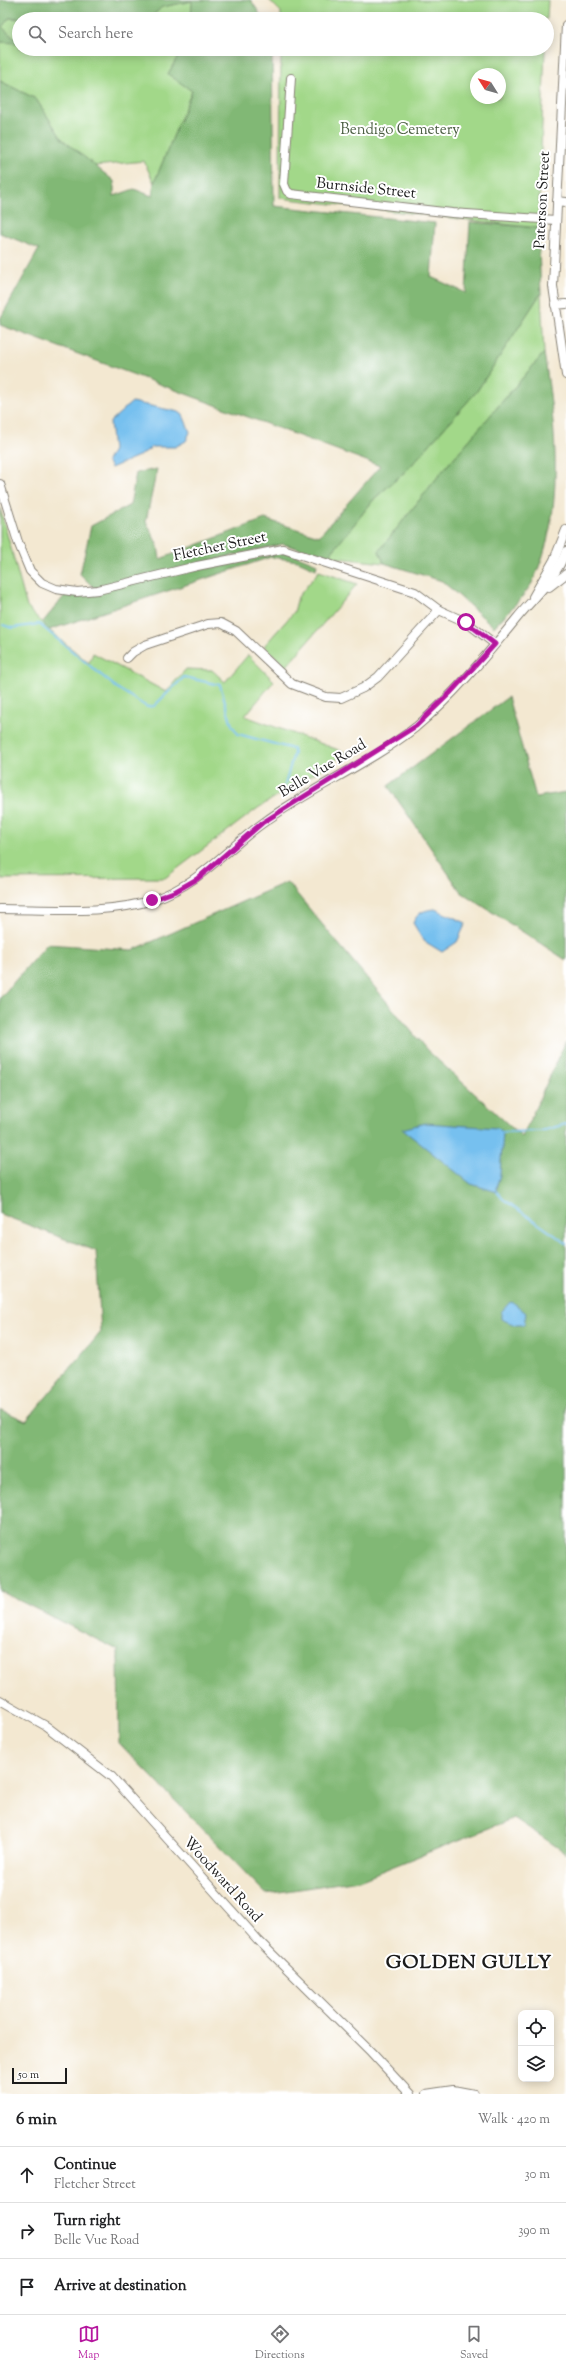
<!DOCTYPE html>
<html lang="en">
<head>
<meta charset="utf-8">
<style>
  body { margin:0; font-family:"Sorts Mill Goudy",serif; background:#f2f2f2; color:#202124 }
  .controls { position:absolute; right:12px; bottom:12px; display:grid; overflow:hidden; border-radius:8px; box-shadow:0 2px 10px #0003 }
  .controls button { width:36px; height:36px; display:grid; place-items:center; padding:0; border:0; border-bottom:1px solid #e0e0e0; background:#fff; color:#202124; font:20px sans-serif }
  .compass { position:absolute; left:470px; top:68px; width:36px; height:36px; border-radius:50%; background:#fff; box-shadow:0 2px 10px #0003; rotate:307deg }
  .scale { position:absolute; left:12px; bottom:10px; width:55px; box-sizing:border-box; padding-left:4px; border:2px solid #1c1c1c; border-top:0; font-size:11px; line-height:14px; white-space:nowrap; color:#1c1c1c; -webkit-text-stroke:3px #fff; paint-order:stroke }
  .stop { position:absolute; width:12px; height:12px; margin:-9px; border:3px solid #b5179e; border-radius:50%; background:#fff }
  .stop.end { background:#b5179e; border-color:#fff; box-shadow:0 1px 4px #0008 }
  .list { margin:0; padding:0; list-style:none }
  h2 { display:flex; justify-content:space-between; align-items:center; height:52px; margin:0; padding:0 16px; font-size:17px }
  h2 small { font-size:13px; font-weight:400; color:#757577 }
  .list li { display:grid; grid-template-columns:26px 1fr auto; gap:12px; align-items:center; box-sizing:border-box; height:56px; padding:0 16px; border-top:1px solid #e0e0e0 }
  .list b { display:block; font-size:15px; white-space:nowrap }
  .list p { margin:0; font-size:13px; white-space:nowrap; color:#757577 }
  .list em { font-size:13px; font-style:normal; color:#757577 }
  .icon { flex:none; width:22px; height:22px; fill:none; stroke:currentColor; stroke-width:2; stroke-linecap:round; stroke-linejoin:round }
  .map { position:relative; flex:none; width:566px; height:2094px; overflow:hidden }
  .search { position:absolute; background:#fff; box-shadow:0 2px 10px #0003; left:12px; right:12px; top:12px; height:44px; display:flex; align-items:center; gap:10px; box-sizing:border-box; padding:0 14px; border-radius:22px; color:#757577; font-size:15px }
  .sheet { height:220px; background:#fff }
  nav { display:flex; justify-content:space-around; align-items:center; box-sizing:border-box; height:56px; border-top:1px solid #e0e0e0; background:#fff; font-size:11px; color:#757577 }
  nav a { display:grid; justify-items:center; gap:2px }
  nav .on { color:#b5179e }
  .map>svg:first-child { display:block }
  .green { fill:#a2d889; stroke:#5f7a52; fill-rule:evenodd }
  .forest { fill:#81b875; stroke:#4e6a48 }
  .water { fill:#76c0ef; stroke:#496e86 }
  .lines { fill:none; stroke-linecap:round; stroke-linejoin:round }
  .stream { stroke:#76c0ef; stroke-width:2 }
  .minor-casing { stroke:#888276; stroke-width:10 }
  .minor { stroke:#fff; stroke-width:8 }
  .route { stroke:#b5179e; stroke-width:5 }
  .labels { text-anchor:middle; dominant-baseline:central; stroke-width:4; stroke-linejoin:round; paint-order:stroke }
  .park-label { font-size:15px; fill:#4b5e42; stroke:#fff }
  .street-label { font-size:15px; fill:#1c1c1c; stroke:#fff }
  .district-label { font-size:19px; font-weight:bold; letter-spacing:1px; fill:#1c1c1c; stroke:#fff }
</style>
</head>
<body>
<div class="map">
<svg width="566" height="2094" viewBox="0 0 566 2094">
  <rect width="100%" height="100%" fill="#fff"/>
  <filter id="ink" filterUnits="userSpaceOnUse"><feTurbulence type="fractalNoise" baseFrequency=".025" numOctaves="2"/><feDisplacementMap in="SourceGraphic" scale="8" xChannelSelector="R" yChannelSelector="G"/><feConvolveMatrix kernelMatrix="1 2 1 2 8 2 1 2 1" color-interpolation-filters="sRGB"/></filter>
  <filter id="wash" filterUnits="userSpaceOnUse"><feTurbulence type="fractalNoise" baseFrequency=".012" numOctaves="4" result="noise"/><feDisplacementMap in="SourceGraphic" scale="16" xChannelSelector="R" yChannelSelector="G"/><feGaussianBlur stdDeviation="0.9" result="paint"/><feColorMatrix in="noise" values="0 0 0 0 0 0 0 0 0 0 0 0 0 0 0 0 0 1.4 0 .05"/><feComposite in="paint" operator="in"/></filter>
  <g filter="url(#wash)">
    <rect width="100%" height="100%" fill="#f3e8d1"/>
    <g class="green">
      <path d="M 269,0 L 548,0 L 547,19 L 281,19 L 281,12 Z"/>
      <path d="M 193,1 L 191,19 L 149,19 L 162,7 Z"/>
      <path d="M 9,18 L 20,19 L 19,43 L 2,27 Z"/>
      <path d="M 0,42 L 19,43 L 19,49 L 182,49 L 168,74 L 192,91 L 154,183 L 144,161 L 95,166 L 62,139 L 36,99 L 0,81 Z"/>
      <path d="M 281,49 L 545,49 L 538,228 L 280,198 ZM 476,74 L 500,74 L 500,98 L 476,98 Z"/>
      <path d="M 541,293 L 544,353 L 440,474 L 379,551 L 384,563 L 328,557 L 375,498 L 408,469 L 477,391 Z"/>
      <path d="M 0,508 L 27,607 L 49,630 L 89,663 L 93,653 L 166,692 L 186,669 L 212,670 L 225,682 L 248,655 L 274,681 L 245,716 L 347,753 L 258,808 L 165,878 L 0,879 Z"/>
      <path d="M 319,571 L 357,584 L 286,667 L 264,646 L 294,612 L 298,597 Z"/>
    </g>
    <g class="forest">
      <path d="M 0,0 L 251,0 L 263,19 L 191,19 L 192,1 L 162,7 L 149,19 L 9,18 L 2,27 L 19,43 L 0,42 Z"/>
      <path d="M 182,49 L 272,49 L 274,206 L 435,223 L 431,277 L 466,293 L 470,222 L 538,228 L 541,293 L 477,391 L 408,469 L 375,498 L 328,557 L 283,544 L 94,588 L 80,574 L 91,526 L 130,505 L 136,473 L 157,469 L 146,521 L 158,546 L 160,559 L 265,519 L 319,536 L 380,466 L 0,325 L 0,319 L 39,249 L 0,233 L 0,81 L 36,99 L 62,139 L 114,181 L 114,196 L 134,189 L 152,196 L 154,183 L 192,91 L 168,74 Z"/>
      <path d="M 544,353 C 556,428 566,514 532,583 C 522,599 507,613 494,627 L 442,581 L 384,563 L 379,551 L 440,474 Z"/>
      <path d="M 288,552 L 317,564 L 316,569 L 298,561 L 271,557 L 49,630 L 42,623 L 66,594 Z"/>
      <path d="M 508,697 L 536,797 L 566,792 L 566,960 L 461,892 L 388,786 Z"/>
      <path d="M 287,882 L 427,1050 L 522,1137 L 566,1041 L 566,1853 L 514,1818 L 359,1880 L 266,1894 L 119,1743 L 118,1650 L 0,1591 L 0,1409 L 26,1421 L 101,1332 L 96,1251 L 0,1214 L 0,998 L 47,944 L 133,950 Z"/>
    </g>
    <g class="water">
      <path d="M 132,402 L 179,412 L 183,415 L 190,432 L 186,441 L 175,447 L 152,447 L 141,455 L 111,468 L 107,461 L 113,450 L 110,422 Z"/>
      <path d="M 435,909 L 466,923 L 457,942 L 442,952 L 424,941 L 413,923 C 418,912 424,910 435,909 Z"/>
      <path d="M 425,1123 L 498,1128 L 503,1132 L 500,1175 L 496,1188 L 497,1192 L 471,1184 L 402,1129 Z"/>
      <path d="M 510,1302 L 514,1303 L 526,1313 L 524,1325 L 515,1325 L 501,1319 L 501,1312 Z"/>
    </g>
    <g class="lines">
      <g class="stream">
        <path d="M 3,625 L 12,628 L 39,624 L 117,688 L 147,707 L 154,706 L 184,677 L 220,685 L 232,725 L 238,734 L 293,749 L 294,753 L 284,788"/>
        <path d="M 503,1132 L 541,1131 L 566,1124"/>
        <path d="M 497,1192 L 503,1199 L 566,1243"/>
      </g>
    </g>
  </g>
  <g filter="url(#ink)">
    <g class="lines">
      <g class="minor-casing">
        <g id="minor">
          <path d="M 566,25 L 553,286 L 566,375"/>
          <path d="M 291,78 L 284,184 L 287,191 L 291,194 L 452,213 L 556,220"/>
          <path d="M 557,201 L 566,202"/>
          <path d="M 555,305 L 566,304"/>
          <path d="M 0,484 L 18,542 L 30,571 L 42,583 L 56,589 L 77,592 L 98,590 L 197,566 L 283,549 L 415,592 L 439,610 L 466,622 L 495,644"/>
          <path d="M 549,587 L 566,574"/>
          <path d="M 533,597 L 554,560 L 566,530"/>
          <path d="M 127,658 L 133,652 L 145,645 L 208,624 L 221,623 L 236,631 L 292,684 L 326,697 L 341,698 L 363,688 L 378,677 L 439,610"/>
          <path d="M 0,909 C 48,909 109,915 155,899 C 201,883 225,850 263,823 C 312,787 369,764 416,727 C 453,696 486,656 517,618 C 535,596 556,579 566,551"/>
          <path d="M 0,1700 L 46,1726 L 112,1777 L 258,1940 L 371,2052 L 410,2094"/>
          <path d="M 426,2094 L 453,2090 L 474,2094"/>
        </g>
      </g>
      <use href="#minor" class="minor"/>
    </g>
  </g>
  <g class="lines" filter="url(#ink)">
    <path class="route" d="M 152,900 L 176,891 L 197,879 L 262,823 L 416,726 L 450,693 L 495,644 L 466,622"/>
  </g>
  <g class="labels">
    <g class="park-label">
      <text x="400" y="130">Bendigo Cemetery</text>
    </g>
    <g class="street-label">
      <text transform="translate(366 189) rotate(6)">Burnside Street</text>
      <text transform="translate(543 200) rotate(-87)">Paterson Street</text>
      <text transform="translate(220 547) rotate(-12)">Fletcher Street</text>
      <text transform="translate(323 769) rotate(-31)">Belle Vue Road</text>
      <text transform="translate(222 1880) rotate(48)">Woodward Road</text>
    </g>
    <g class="district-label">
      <text x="469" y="1963">GOLDEN GULLY</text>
    </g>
  </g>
</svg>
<div class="controls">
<button><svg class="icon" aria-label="locate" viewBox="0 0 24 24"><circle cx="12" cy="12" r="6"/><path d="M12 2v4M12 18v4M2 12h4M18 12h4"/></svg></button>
<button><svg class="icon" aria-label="layers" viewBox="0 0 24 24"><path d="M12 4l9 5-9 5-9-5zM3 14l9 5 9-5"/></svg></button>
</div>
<svg class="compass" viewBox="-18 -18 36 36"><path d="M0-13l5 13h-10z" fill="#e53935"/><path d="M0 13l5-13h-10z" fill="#757577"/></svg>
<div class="scale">50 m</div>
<div class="stop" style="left:466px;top:622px"></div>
<div class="stop end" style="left:152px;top:900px"></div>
<div class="search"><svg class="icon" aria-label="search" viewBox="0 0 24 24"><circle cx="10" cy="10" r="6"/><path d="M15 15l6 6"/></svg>Search here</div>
</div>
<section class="sheet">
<h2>6 min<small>Walk · 420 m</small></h2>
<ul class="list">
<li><svg class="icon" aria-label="ahead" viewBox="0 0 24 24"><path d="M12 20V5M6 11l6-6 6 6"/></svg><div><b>Continue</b><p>Fletcher Street</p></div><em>30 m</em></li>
<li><svg class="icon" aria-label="right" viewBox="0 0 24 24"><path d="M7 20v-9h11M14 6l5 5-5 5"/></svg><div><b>Turn right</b><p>Belle Vue Road</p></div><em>390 m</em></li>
<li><svg class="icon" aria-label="arrive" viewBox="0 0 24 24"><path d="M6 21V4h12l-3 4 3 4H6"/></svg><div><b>Arrive at destination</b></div></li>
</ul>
</section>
<nav>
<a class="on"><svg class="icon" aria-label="map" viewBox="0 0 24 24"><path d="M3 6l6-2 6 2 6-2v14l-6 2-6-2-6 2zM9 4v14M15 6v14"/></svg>Map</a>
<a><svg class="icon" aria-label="directions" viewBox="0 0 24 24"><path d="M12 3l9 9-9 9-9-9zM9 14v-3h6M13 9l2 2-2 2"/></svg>Directions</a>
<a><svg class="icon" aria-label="saved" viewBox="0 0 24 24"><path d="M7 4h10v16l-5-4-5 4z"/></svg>Saved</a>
</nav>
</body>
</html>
